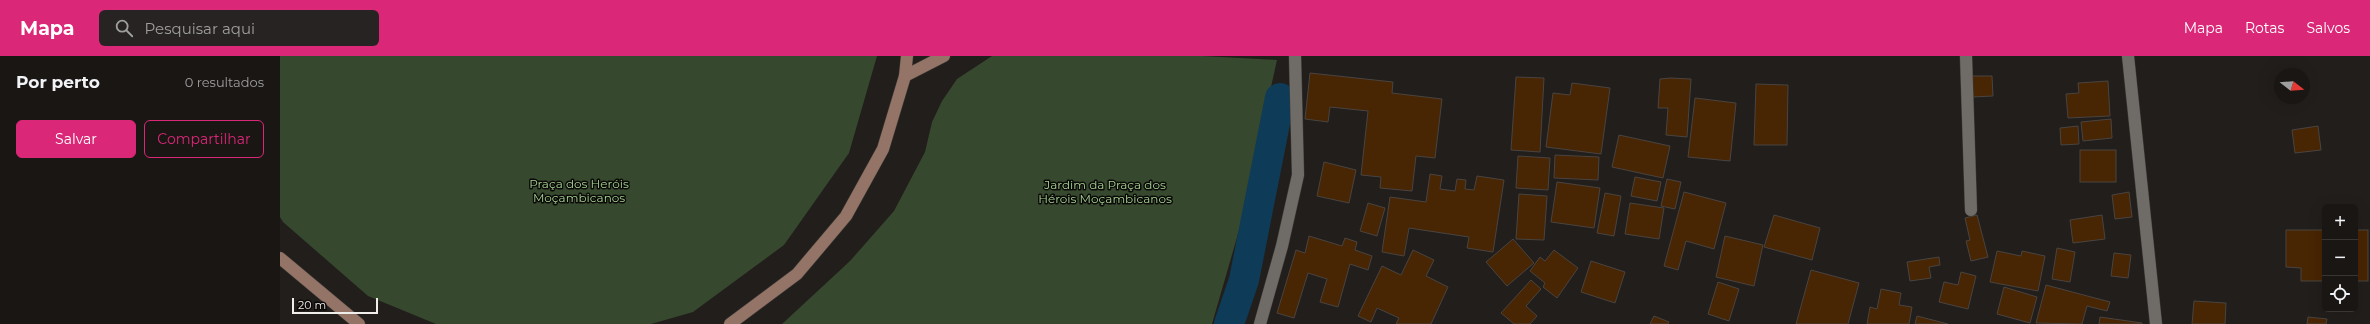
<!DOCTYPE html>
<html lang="pt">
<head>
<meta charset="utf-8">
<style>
  body { margin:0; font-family:Montserrat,sans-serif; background:#272322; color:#f1f3f6 }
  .controls { position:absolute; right:12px; bottom:12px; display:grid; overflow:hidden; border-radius:6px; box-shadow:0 4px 16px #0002 }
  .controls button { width:36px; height:36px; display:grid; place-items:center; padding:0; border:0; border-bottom:1px solid #383534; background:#1a1614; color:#f1f3f6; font:20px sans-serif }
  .compass { position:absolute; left:1994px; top:12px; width:36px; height:36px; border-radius:50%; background:#1a1614; box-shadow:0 4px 16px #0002; rotate:107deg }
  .scale { position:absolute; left:12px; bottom:10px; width:86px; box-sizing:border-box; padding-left:4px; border:2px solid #f0eeeb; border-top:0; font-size:11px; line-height:14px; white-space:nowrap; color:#f0eeeb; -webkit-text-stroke:3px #0a0908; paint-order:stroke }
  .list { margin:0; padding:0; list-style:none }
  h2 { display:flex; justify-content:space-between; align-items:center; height:52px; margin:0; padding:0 16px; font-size:17px }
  h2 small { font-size:13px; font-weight:400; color:#9f9fa0 }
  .actions { display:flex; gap:8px; padding:12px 16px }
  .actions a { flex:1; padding:9px 0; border:1px solid #db2777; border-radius:6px; text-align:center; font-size:14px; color:#db2777 }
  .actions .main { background:#db2777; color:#fff }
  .icon { flex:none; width:22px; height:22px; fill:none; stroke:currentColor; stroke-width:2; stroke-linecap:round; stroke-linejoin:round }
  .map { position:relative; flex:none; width:2090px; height:268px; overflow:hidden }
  header { display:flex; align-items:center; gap:24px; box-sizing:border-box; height:56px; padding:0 20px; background:#db2777; color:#fff }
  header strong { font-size:19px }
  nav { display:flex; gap:22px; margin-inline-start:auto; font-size:14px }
  .search { width:280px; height:36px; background:#272322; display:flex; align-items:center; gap:10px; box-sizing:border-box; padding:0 14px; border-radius:6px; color:#9f9fa0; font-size:15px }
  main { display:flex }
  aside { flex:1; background:#1a1614 }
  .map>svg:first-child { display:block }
  .green { fill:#36482d }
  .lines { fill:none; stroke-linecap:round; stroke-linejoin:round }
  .canal { stroke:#0e3b58; stroke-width:30 }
  .building { fill:#482503; stroke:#494441 }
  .street-casing { stroke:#3e3b38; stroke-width:13 }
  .secondary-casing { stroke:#3e3b38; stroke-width:13 }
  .street { stroke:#6f6b67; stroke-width:12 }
  .secondary { stroke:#937467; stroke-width:12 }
  .labels { text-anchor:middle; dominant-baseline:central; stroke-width:3; stroke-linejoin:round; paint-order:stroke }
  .park-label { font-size:12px; fill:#a6d292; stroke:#0a0908 }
</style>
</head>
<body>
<header>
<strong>Mapa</strong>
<div class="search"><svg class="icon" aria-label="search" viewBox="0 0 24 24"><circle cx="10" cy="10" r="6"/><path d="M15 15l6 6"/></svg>Pesquisar aqui</div>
<nav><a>Mapa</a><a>Rotas</a><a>Salvos</a></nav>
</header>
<main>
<aside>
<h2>Por perto<small>0 resultados</small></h2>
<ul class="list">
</ul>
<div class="actions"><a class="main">Salvar</a><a>Compartilhar</a></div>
</aside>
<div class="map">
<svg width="2090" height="268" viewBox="0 0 2090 268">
  <rect width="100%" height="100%" fill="#221e1b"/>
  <g class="green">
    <path d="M 0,0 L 597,0 L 569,97 L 504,189 L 413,256 L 371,268 L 156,268 L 88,240 L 3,166 L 0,161 Z"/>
    <path d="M 712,0 L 923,0 L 997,4 L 960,171 L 932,268 L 502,268 L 570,205 L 614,155 L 645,96 L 652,66 L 662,45 L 677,23 Z"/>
  </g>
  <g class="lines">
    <path class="canal" d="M 949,268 L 964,224 L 1000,42"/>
  </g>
  <g class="building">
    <path d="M 1030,17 L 1113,26 L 1112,37 L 1162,43 L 1155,102 L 1136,100 L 1132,135 L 1100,132 L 1101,121 L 1081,119 L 1088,55 L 1050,51 L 1048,66 L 1025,63 Z"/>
    <path d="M 1692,20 L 1712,20 L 1713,40 L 1692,41 Z"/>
    <path d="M 1236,21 L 1264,22 L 1260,96 L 1231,94 Z"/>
    <path d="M 1390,22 L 1411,23 L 1407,81 L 1386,79 L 1388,52 L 1378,52 L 1380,23 Z"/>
    <path d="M 1828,25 L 1830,60 L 1788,62 L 1786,38 L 1799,37 L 1798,27 Z"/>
    <path d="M 1292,27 L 1330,32 L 1321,98 L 1266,91 L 1273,37 L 1290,39 Z"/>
    <path d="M 1476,28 L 1508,29 L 1507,89 L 1474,89 Z"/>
    <path d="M 1415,42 L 1456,47 L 1450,105 L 1408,101 Z"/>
    <path d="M 1831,63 L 1832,82 L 1803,85 L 1801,66 Z"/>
    <path d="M 1798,70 L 1799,88 L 1781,89 L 1780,72 Z"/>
    <path d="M 2038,70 L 2041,94 L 2015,97 L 2012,74 Z"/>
    <path d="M 1339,79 L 1390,90 L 1383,122 L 1332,111 Z"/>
    <rect x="1800" y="94" width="36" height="32"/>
    <path d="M 1275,99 L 1319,101 L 1318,124 L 1274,122 Z"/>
    <path d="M 1238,100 L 1270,102 L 1268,134 L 1236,132 Z"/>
    <path d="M 1044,106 L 1076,114 L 1069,147 L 1037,140 Z"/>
    <path d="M 1150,118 L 1162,120 L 1160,133 L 1175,135 L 1177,123 L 1186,124 L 1185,133 L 1194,134 L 1197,120 L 1224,124 L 1213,196 L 1187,192 L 1189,181 L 1129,172 L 1124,200 L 1102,196 L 1110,141 L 1146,146 Z"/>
    <path d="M 1355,121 L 1381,126 L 1377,145 L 1351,140 Z"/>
    <path d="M 1387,123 L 1401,126 L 1395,153 L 1381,150 Z"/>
    <path d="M 1277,126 L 1320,132 L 1314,172 L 1271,166 Z"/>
    <path d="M 1404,136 L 1446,147 L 1434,193 L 1406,185 L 1398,214 L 1384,210 Z"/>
    <path d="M 1849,136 L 1852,161 L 1835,163 L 1832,139 Z"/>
    <path d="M 1325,137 L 1341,140 L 1334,180 L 1317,177 Z"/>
    <path d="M 1239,138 L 1267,140 L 1264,184 L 1236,183 Z"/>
    <path d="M 1088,147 L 1105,152 L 1097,180 L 1080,175 Z"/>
    <path d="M 1350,147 L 1384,152 L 1379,183 L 1345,178 Z"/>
    <path d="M 1494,159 L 1540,172 L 1532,204 L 1484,191 Z"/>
    <path d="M 1697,159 L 1708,201 L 1691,205 L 1686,185 L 1690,184 L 1685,162 Z"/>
    <path d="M 1822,159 L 1825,183 L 1793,187 L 1790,164 Z"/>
    <path d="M 2006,174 L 2045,174 L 2045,225 L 2021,225 L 2021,212 L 2006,211 Z"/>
    <rect x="2075" y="174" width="13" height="51"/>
    <path d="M 1029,180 L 1062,190 L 1065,182 L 1077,186 L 1075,194 L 1092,200 L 1088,214 L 1070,208 L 1058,251 L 1040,246 L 1047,223 L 1028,217 L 1014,262 L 997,257 L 1016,194 L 1025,197 Z"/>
    <path d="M 1445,180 L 1483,189 L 1474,230 L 1436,221 Z"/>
    <path d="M 1233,183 L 1254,207 L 1227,230 L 1206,206 Z"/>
    <path d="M 1777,192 L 1795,196 L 1790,226 L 1772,223 Z"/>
    <path d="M 1133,194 L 1154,204 L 1146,220 L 1168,231 L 1151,268 L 1116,268 L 1119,262 L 1097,252 L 1091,266 L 1078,260 L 1102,210 L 1121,219 Z"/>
    <path d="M 1274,194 L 1298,212 L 1277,242 L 1263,231 L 1265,227 L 1250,215 L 1260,201 L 1265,205 Z"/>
    <path d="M 1717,195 L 1741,200 L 1742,195 L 1765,200 L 1758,235 L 1710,226 Z"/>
    <path d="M 1834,197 L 1851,199 L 1848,222 L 1831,220 Z"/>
    <path d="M 1659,201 L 1660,209 L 1649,211 L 1651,222 L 1630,225 L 1627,206 Z"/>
    <path d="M 1311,205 L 1345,216 L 1335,247 L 1301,236 Z"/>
    <path d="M 1531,214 L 1579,227 L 1568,268 L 1516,268 Z"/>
    <path d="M 1681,216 L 1696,220 L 1688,253 L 1659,246 L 1664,226 L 1678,229 Z"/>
    <path d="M 1251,224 L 1261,233 L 1246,250 L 1257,260 L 1250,268 L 1234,268 L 1221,257 Z"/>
    <path d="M 1438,226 L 1459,233 L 1449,265 L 1428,258 Z"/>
    <path d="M 1766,229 L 1830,246 L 1827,255 L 1807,250 L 1802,268 L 1756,267 Z"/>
    <path d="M 1724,231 L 1757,241 L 1750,267 L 1717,258 Z"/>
    <path d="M 1601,233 L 1621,237 L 1619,249 L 1632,251 L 1629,268 L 1587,268 L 1590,251 L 1597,253 Z"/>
    <path d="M 1914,245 L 1946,247 L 1945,268 L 1912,268 Z"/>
    <path d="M 1374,260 L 1389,266 L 1388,268 L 1370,268 Z"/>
    <path d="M 1637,260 L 1668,268 L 1635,268 Z"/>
    <path d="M 1820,261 L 1862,267 L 1862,268 L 1819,268 Z"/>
    <path d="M 2028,261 L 2047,263 L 2046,268 L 2027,268 Z"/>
  </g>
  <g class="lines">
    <g class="street-casing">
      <g id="street">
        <path d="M 1686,0 L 1691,154"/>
        <path d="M 1848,0 L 1876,268"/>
        <path d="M 980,268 L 1002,190 L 1018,119 L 1015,0"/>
      </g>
    </g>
    <g class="secondary-casing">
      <g id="secondary">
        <path d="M 625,20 L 664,0"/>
        <path d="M 0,202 L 79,268"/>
        <path d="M 450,268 L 517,218 L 566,160 L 603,93 L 625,20 L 627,0"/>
      </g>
    </g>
    <use href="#street" class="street"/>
    <use href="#secondary" class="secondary"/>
  </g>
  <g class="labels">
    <g class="park-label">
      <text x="299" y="127">Praça dos Heróis<tspan x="299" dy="14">Moçambicanos</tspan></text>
      <text x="825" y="128">Jardim da Praça dos<tspan x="825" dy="14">Hérois Moçambicanos</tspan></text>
    </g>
  </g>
</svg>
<div class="controls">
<button>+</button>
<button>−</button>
<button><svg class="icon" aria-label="locate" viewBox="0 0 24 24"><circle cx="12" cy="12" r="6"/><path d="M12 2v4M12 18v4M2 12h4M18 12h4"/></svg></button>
</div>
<svg class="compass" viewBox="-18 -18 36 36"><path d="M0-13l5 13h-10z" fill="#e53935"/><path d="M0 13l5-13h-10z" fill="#9f9fa0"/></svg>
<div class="scale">20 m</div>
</div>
</main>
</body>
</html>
